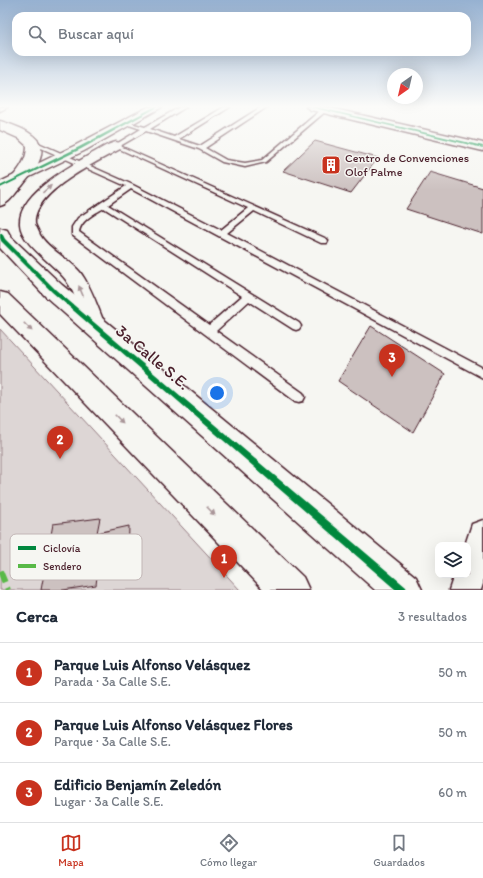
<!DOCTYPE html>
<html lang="es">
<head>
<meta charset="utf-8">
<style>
  body { margin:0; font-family:Itim,sans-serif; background:#f6f6f7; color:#1f2937 }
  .controls { position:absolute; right:12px; bottom:12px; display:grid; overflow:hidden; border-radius:8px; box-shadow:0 4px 16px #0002 }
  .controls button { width:36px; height:36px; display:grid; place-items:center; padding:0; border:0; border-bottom:1px solid #e0e1e3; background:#fff; color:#1f2937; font:20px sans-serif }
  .compass { position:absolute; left:387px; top:68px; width:36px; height:36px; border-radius:50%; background:#fff; box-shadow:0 4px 16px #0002; rotate:214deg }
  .you { position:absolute; left:217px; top:393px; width:14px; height:14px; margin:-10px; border:3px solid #fff; border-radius:50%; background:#1a73e8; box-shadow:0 0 0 6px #1a73e833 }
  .badge { display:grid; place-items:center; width:26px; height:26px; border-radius:50%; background:#c8321e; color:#fff; font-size:13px; font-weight:700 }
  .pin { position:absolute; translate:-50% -33px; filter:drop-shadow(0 1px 2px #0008) }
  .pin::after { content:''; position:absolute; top:21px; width:14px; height:12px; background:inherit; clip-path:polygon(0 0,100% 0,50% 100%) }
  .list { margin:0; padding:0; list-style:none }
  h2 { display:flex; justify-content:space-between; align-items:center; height:52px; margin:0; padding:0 16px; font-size:17px }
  h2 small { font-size:13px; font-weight:400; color:#747a83 }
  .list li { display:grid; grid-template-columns:26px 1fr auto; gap:12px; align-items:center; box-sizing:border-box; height:60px; padding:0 16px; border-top:1px solid #e0e1e3 }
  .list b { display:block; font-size:15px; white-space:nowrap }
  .list p { margin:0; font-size:13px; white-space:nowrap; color:#747a83 }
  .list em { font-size:13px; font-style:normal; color:#747a83 }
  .icon { flex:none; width:22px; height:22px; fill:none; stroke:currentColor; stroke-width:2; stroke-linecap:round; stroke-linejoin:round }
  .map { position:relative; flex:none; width:483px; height:590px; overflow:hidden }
  .search { position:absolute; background:#fff; box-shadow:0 4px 16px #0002; left:12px; right:12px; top:12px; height:44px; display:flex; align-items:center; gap:10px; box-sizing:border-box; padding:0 14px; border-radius:12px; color:#747a83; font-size:15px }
  .sheet { height:232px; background:#fff }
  nav { display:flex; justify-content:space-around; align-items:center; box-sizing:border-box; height:56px; border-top:1px solid #e0e1e3; background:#fff; font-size:11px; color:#747a83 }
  nav a { display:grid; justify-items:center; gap:2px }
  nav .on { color:#c8321e }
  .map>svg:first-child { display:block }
  .green { fill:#ddd6d5; stroke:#947a80 }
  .building { fill:#ccc1c0; stroke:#4a1f2b }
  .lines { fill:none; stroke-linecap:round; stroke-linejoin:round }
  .lane-casing { stroke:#4a1f2b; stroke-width:3 }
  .street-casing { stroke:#4a1f2b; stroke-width:3 }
  .secondary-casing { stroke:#4a1f2b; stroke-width:3 }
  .lane { fill:#f6f6f2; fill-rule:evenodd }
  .street { fill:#f6f6f2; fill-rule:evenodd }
  .secondary { fill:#f6f6f2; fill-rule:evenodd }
  .quiet { stroke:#58b947; stroke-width:6; stroke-dasharray:12 6; stroke-linecap:butt }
  .cycleway-casing { stroke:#f6f6f2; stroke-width:3 }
  .cycleway { fill:#00873e; fill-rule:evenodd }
  .oneway { fill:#a99598 }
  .labels { text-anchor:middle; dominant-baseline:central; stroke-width:3; stroke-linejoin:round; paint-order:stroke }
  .far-poi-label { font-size:12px; fill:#4a1f2b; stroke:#f6f6f2; text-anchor:start }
  .near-street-label { font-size:17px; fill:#4a1f2b; stroke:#f6f6f2 }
  .key { fill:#f6f6f2; stroke:#c2b6b6; stroke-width:1 }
  .key-label { font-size:11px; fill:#4a1f2b }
</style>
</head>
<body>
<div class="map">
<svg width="483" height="590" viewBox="0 0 483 590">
  <rect width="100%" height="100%" fill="#f6f6f2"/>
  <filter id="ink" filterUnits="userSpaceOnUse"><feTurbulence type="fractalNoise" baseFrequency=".025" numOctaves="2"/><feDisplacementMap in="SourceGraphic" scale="8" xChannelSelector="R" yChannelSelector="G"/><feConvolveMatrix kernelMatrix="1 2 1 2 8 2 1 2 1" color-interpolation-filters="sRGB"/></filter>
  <g filter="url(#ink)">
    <path class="green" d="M 0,329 L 240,590 L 0,590 Z"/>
    <g class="building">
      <path d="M 315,141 L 378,158 L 351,193 L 283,171 Z"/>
      <path d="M 430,172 L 483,188 L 483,234 L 406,209 Z"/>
      <path d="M 371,326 L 445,374 L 413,432 L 338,381 Z"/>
      <path d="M 100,518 L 97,533 L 129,526 L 128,564 L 98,568 L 96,585 L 63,590 L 41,590 L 53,524 Z"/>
    </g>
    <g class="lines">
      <g class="lane-casing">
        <path id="lane" d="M 180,107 L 186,107 L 150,129 L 174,137 L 224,107 L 230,107 L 179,139 L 200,146 L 261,107 L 267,107 L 205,148 L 226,160 L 245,163 L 262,160 L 322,109 L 326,109 L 326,111 L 266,162 L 245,167 L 222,162 L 199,149 L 146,131 L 120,146 L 327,239 L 328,241 L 327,243 L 321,243 L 254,211 L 227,233 L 483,368 L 483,378 L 131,189 L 108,205 L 299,323 L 301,326 L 299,329 L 296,330 L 293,329 L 249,301 L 216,331 L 303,393 L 305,397 L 303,401 L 299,402 L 295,401 L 72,235 L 72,227 L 78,218 L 126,186 L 30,143 L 30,141 L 34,141 L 133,185 L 221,230 L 248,208 L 113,146 L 141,129 L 126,124 L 126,122 L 145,127 ZM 104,208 L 242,296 L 209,325 L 79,232 C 81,220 94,214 104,208 Z"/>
      </g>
      <g class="street-casing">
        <g id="street">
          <path d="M 0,107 L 8,107 L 0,111 Z"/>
          <path d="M 148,107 L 162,107 L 84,151 L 0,191 L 0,182 L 76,145 Z"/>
          <path d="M 306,107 L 326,107 L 483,143 L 483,151 L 311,110 Z"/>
          <path d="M 116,142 L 120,143 L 122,146 L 120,149 C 97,162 32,192 35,224 C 36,227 39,232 40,235 C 48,249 69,259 80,272 C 92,288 98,309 106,327 L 103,333 L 96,335 L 89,333 C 80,316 77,295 66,280 C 54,264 21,244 20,224 C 18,194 69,167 91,154 C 99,150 107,144 116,142 Z"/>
          <path d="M 483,520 L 483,584 L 481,590 L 449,590 L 454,575 L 468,575 L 468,545 L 465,545 L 472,524 Z"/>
        </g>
      </g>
      <g class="secondary-casing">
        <g id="secondary">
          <path d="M 0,121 C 14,125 46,135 41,155 C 39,166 29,177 22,186 C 15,193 9,204 0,206 L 0,190 C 12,177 27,165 27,146 L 18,138 L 0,130 Z"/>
          <path d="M 0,228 L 7,230 L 11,237 L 62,285 L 416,577 L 422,590 L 375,590 L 46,297 L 0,248 Z"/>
          <path d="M 0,292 L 8,294 L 303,577 L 309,590 L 264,590 L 0,314 Z"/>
        </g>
      </g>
      <use href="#lane" class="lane"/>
      <use href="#street" class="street"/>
      <use href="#secondary" class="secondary"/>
      <path class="quiet" d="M 0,571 L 8,590"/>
      <g class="cycleway-casing">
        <g id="cycleway">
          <path d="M 154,107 L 158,107 L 81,149 L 0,188 L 0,186 L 79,147 Z"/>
          <path d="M 316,107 L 483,146 L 483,148 L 310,107 Z"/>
          <path d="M 0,233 L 2,233 L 5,239 L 56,290 L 406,587 L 407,590 L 396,590 L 52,292 L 1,241 L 0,238 Z"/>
        </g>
      </g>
      <use href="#cycleway" class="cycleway"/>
    </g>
    <defs><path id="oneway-solid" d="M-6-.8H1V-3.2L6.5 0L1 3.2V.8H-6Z"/></defs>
    <g class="oneway">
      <use href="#oneway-solid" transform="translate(47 189) rotate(-40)"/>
      <use href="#oneway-solid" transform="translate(81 291) rotate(-113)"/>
      <use href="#oneway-solid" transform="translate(28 327) rotate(45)"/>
      <use href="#oneway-solid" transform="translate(119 419) rotate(45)"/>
      <use href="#oneway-solid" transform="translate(211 511) rotate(45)"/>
    </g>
  </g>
  <linearGradient id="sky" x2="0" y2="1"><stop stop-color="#96b1d1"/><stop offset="0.56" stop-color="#fbfbf9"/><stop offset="1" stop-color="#fbfbf9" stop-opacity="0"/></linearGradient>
  <rect width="483" height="190" fill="url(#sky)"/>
  <defs>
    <g id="building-square" transform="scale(1)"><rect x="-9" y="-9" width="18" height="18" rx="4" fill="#c8321e" stroke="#f6f6f2"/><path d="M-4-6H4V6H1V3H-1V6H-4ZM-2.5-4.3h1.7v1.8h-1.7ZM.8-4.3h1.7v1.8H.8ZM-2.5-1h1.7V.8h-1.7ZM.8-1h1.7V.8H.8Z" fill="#fff"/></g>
  </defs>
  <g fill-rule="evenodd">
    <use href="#building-square" x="331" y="165"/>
  </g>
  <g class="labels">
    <g class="far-poi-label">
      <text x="345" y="158">Centro de Convenciones<tspan x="345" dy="14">Olof Palme</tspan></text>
    </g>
    <g class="near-street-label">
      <text transform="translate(153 357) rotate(40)">3a Calle S.E.</text>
    </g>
  </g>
  <rect x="10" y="534" width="132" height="46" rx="6" class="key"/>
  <rect x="18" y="546" width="18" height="4" fill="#00873e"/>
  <rect x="18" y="564" width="18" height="4" fill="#58b947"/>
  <g class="key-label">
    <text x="43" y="552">Ciclovía</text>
    <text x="43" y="570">Sendero</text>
  </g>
</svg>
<div class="controls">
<button><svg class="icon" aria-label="layers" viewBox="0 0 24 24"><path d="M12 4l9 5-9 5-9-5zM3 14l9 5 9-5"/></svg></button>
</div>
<svg class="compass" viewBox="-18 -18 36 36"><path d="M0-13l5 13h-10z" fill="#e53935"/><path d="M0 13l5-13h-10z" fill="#747a83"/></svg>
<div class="you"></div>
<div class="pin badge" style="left:224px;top:578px">1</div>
<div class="pin badge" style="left:60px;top:459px">2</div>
<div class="pin badge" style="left:392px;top:377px">3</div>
<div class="search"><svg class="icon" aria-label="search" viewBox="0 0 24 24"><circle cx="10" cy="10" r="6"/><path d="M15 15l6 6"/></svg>Buscar aquí</div>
</div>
<section class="sheet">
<h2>Cerca<small>3 resultados</small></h2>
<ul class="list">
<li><span class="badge">1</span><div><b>Parque Luis Alfonso Velásquez</b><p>Parada · 3a Calle S.E.</p></div><em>50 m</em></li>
<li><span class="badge">2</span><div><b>Parque Luis Alfonso Velásquez Flores</b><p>Parque · 3a Calle S.E.</p></div><em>50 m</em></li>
<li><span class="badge">3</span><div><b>Edificio Benjamín Zeledón</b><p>Lugar · 3a Calle S.E.</p></div><em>60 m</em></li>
</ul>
</section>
<nav>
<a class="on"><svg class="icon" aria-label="map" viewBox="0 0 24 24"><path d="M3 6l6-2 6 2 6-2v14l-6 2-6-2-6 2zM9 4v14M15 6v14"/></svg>Mapa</a>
<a><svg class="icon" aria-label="directions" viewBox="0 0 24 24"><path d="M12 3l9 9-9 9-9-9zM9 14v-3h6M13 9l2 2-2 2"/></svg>Cómo llegar</a>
<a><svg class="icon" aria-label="saved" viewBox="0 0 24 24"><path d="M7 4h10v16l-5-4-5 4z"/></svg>Guardados</a>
</nav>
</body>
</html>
